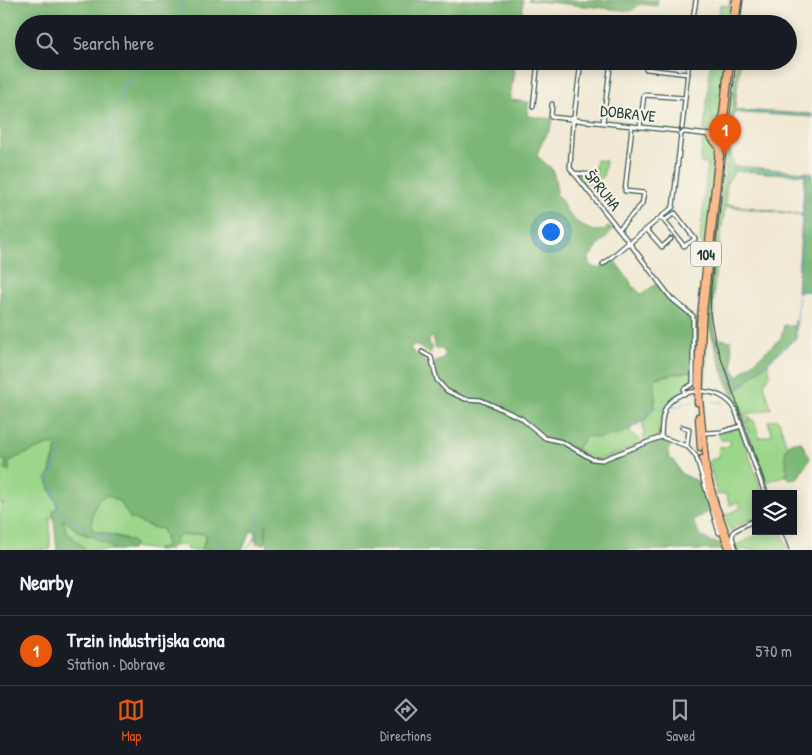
<!DOCTYPE html>
<html lang="en">
<head>
<meta charset="utf-8">
<style>
  body { margin:0; font-family:"Patrick Hand",sans-serif; background:#20242c; color:#f1f3f6 }
  .controls { position:absolute; right:15px; bottom:15px; display:grid; overflow:hidden; border-radius:0px; box-shadow:0 2px 12px #0003 }
  .controls button { width:45px; height:45px; display:grid; place-items:center; padding:0; border:0; border-bottom:1px solid #363941; background:#171b24; color:#f1f3f6; font:25px sans-serif }
  .you { position:absolute; left:550px; top:231px; width:18px; height:18px; margin:-12px; border:4px solid #fff; border-radius:50%; background:#1a73e8; box-shadow:0 0 0 8px #1a73e833 }
  .badge { display:grid; place-items:center; width:32px; height:32px; border-radius:50%; background:#ea580c; color:#fff; font-size:16px; font-weight:700 }
  .pin { position:absolute; translate:-50% -41px; filter:drop-shadow(0 1px 2px #0008) }
  .pin::after { content:''; position:absolute; top:26px; width:18px; height:15px; background:inherit; clip-path:polygon(0 0,100% 0,50% 100%) }
  .list { margin:0; padding:0; list-style:none }
  h2 { display:flex; justify-content:space-between; align-items:center; height:65px; margin:0; padding:0 20px; font-size:21px }
  h2 small { font-size:16px; font-weight:400; color:#9ea1a6 }
  .list li { display:grid; grid-template-columns:32px 1fr auto; gap:15px; align-items:center; box-sizing:border-box; height:70px; padding:0 20px; border-top:1px solid #363941 }
  .list b { display:block; font-size:19px; white-space:nowrap }
  .list p { margin:0; font-size:16px; white-space:nowrap; color:#9ea1a6 }
  .list em { font-size:16px; font-style:normal; color:#9ea1a6 }
  .icon { flex:none; width:28px; height:28px; fill:none; stroke:currentColor; stroke-width:2; stroke-linecap:round; stroke-linejoin:round }
  .map { position:relative; flex:none; width:812px; height:550px; overflow:hidden }
  .search { position:absolute; background:#171b24; box-shadow:0 2px 12px #0003; left:15px; right:15px; top:15px; height:55px; display:flex; align-items:center; gap:12px; box-sizing:border-box; padding:0 18px; border-radius:28px; color:#9ea1a6; font-size:19px }
  .sheet { height:135px; background:#171b24 }
  nav { display:flex; justify-content:space-around; align-items:center; box-sizing:border-box; height:70px; border-top:1px solid #363941; background:#171b24; font-size:14px; color:#9ea1a6 }
  nav a { display:grid; justify-items:center; gap:2px }
  nav .on { color:#ea580c }
  .map>svg:first-child { display:block }
  .green { fill:#9bd68a; stroke:#5d8a5f }
  .forest { fill:#7cb776; stroke:#4e7a55 }
  .lines { fill:none; stroke-linecap:round; stroke-linejoin:round }
  .stream { stroke:#6da0d9; stroke-width:1 }
  .minor-casing { stroke:#3e574c; stroke-width:5.5 }
  .major-casing { stroke:#3e574c; stroke-width:7 }
  .minor { stroke:#fff; stroke-width:3 }
  .major { stroke:#fbbb8c; stroke-width:4.5 }
  .rail { stroke:#1f3d34; stroke-width:1 }
  .labels { text-anchor:middle; dominant-baseline:central; stroke-width:4.5; stroke-linejoin:round; paint-order:stroke }
  .shield { fill:#f7f3e8; stroke:#60746a; stroke-width:1 }
  .shield-label { font-size:15px; font-weight:bold; fill:#1f3d34 }
  .street-label { font-size:16px; fill:#1f3d34; stroke:#f7f3e8 }
</style>
</head>
<body>
<div class="map">
<svg width="812" height="550" viewBox="0 0 812 550">
  <rect width="100%" height="100%" fill="#f7f3e8"/>
  <filter id="ink" filterUnits="userSpaceOnUse"><feTurbulence type="fractalNoise" baseFrequency=".02" numOctaves="2"/><feDisplacementMap in="SourceGraphic" scale="10" xChannelSelector="R" yChannelSelector="G"/><feConvolveMatrix kernelMatrix="1 2 1 2 8 2 1 2 1" color-interpolation-filters="sRGB"/></filter>
  <filter id="wash" filterUnits="userSpaceOnUse"><feTurbulence type="fractalNoise" baseFrequency=".0096" numOctaves="4" result="noise"/><feDisplacementMap in="SourceGraphic" scale="20" xChannelSelector="R" yChannelSelector="G"/><feGaussianBlur stdDeviation="1.12" result="paint"/><feColorMatrix in="noise" values="0 0 0 0 0 0 0 0 0 0 0 0 0 0 0 0 0 1.4 0 .05"/><feComposite in="paint" operator="in"/></filter>
  <g filter="url(#wash)">
    <rect width="100%" height="100%" fill="#f1e9d4"/>
    <g class="green">
      <path d="M 730,0 L 730,24 L 718,24 L 720,5 L 729,6 Z"/>
      <path d="M 711,61 L 726,61 L 718,129 L 714,132 L 704,131 L 704,129 Z"/>
      <path d="M 737,61 L 740,61 L 730,149 L 735,171 L 727,183 L 725,204 L 803,215 L 725,206 C 721,238 707,307 717,337 L 715,338 L 711,319 L 712,286 Z"/>
      <path d="M 736,110 L 812,114 L 812,117 L 743,113 L 735,112 Z"/>
      <path d="M 703,138 L 711,139 L 715,143 L 708,227 L 703,245 L 700,240 L 708,164 L 700,163 Z"/>
      <path d="M 724,142 L 709,316 L 714,340 L 740,416 L 733,403 L 734,402 L 722,370 L 709,326 L 707,326 L 705,390 L 723,393 L 703,389 L 705,315 Z"/>
      <path d="M 596,160 L 606,161 L 603,177 L 583,184 L 575,174 L 594,177 L 597,170 L 595,169 Z"/>
      <path d="M 736,166 L 805,172 L 803,175 L 736,171 Z"/>
      <path d="M 768,363 L 770,375 L 764,384 L 771,409 L 742,415 L 734,393 Z"/>
      <path d="M 693,371 L 692,383 L 683,388 C 681,395 677,394 673,399 C 663,409 661,423 659,436 L 644,442 L 643,422 L 654,408 L 656,399 L 655,378 Z"/>
      <path d="M 745,416 L 746,422 L 749,421 L 747,416 L 754,421 L 760,438 L 772,435 L 768,421 L 776,419 L 779,421 L 787,446 L 785,454 L 787,464 L 785,467 L 788,470 L 785,476 L 766,482 L 743,417 Z"/>
      <path d="M 633,426 L 630,431 C 633,437 639,437 642,443 L 598,460 L 576,449 L 587,436 L 600,438 L 624,432 Z"/>
      <path d="M 739,428 L 763,494 L 756,494 L 756,517 L 735,527 L 731,532 L 723,516 L 741,508 L 738,502 L 730,505 L 726,494 L 717,495 L 709,460 L 719,458 L 719,447 L 730,446 L 730,440 L 721,440 L 718,433 Z"/>
      <path d="M 52,444 L 57,448 L 50,468 L 49,483 L 50,490 L 58,506 L 53,512 L 54,516 L 50,518 L 50,550 L 0,550 L 0,504 L 4,504 L 0,503 L 0,459 L 6,461 L 5,469 L 9,470 L 9,462 C 19,455 40,446 52,444 Z"/>
      <path d="M 107,495 L 120,502 L 130,517 L 151,527 L 162,529 L 165,535 L 165,547 L 157,550 L 133,547 L 134,544 L 125,538 L 93,530 C 88,520 95,507 100,498 Z"/>
      <path d="M 63,520 C 68,522 73,528 79,532 C 90,538 105,537 113,550 L 86,550 L 66,530 Z"/>
      <path d="M 760,531 L 781,531 L 788,550 L 738,550 L 736,545 L 760,534 Z"/>
      <path d="M 206,534 L 202,550 L 187,550 L 186,544 L 170,547 L 176,536 Z"/>
    </g>
    <g class="forest">
      <path d="M 0,0 L 523,0 L 522,19 L 509,20 L 509,24 L 24,24 L 24,61 L 515,61 L 510,100 L 529,102 L 527,116 L 553,119 C 551,134 540,140 537,156 L 553,170 L 557,191 L 556,195 C 563,198 562,204 566,210 C 572,219 588,234 602,230 C 604,230 606,228 608,227 L 613,229 L 589,257 L 589,265 L 599,269 L 613,259 L 630,281 L 633,289 L 634,287 L 641,294 L 658,283 L 670,299 L 691,315 L 694,330 L 693,371 L 656,377 L 654,408 L 644,421 L 621,433 L 599,438 L 587,436 L 576,449 L 544,436 L 523,418 L 486,401 L 467,399 L 448,391 L 438,379 L 434,362 L 442,360 L 445,354 L 442,348 L 436,349 L 433,337 L 430,337 L 429,344 L 433,347 L 430,354 L 414,344 L 410,349 L 432,367 L 437,381 L 448,393 L 465,400 L 485,402 L 522,420 L 543,438 L 569,446 L 592,460 L 601,461 L 657,439 L 662,439 L 672,444 L 668,450 L 669,458 L 675,461 L 680,473 L 702,483 L 710,511 L 693,520 C 699,536 704,542 721,543 L 724,550 L 269,550 L 266,539 L 266,524 L 265,544 L 256,543 L 258,537 L 253,541 L 256,531 L 251,531 L 242,550 L 202,550 L 206,535 L 203,533 L 176,536 L 175,542 L 170,546 L 170,550 L 157,550 L 158,548 L 165,547 L 167,544 L 162,529 L 151,527 L 130,518 L 120,502 L 107,495 C 95,499 91,516 92,528 L 93,530 L 132,541 L 134,544 L 132,550 L 113,550 C 109,542 99,544 94,536 L 81,533 L 65,520 L 63,520 L 66,530 L 86,550 L 57,550 L 53,512 L 58,506 L 46,478 L 50,474 L 57,448 L 52,444 C 44,446 16,457 9,462 L 9,471 L 5,469 L 6,461 L 0,459 Z"/>
      <path d="M 528,0 L 658,0 L 657,6 L 640,4 L 631,11 Z"/>
      <path d="M 805,172 L 812,173 L 812,291 L 797,292 Z"/>
      <path d="M 795,320 L 796,337 L 734,393 L 715,338 L 731,341 L 733,367 L 737,377 L 781,338 L 784,325 L 795,326 Z"/>
      <path d="M 793,442 L 801,442 L 810,458 L 797,479 L 792,480 L 785,476 L 788,470 L 785,467 L 787,464 L 785,454 L 789,444 Z"/>
    </g>
    <g class="lines">
      <g class="stream">
        <path d="M 177,24 L 182,0"/>
        <path d="M 718,24 L 720,5"/>
        <path d="M 715,61 C 713,76 704,118 718,127"/>
        <path d="M 741,112 L 812,115"/>
        <path d="M 729,129 L 733,131 L 728,161 L 734,169 L 812,174"/>
        <path d="M 731,129 L 733,112"/>
        <path d="M 105,159 C 120,151 111,135 112,122 C 113,113 119,107 121,100 C 122,94 121,90 123,84 L 148,69 L 156,61"/>
        <path d="M 712,159 L 713,167"/>
        <path d="M 725,168 L 734,169"/>
        <path d="M 726,183 L 728,174 L 734,170"/>
        <path d="M 803,291 L 812,290"/>
        <path d="M 730,365 L 734,379 L 740,386"/>
        <path d="M 734,392 L 796,338 L 806,174"/>
        <path d="M 731,394 L 732,393"/>
        <path d="M 688,402 L 693,402"/>
        <path d="M 704,402 L 706,402"/>
        <path d="M 712,402 L 722,402"/>
        <path d="M 669,406 L 677,407 L 685,403"/>
        <path d="M 629,430 L 644,419 L 649,410 L 666,406"/>
        <path d="M 64,447 L 50,478 L 58,512 L 67,515 L 90,532"/>
        <path d="M 94,533 L 109,538 L 120,550"/>
        <path d="M 218,550 L 218,546 L 224,545 L 221,539"/>
        <path d="M 245,550 C 260,536 258,531 259,512 L 264,510"/>
        <path d="M 809,550 L 812,547"/>
      </g>
    </g>
  </g>
  <g filter="url(#ink)">
    <g class="lines">
      <g class="minor-casing">
        <g id="minor">
          <path d="M 525,20 L 557,24"/>
          <path d="M 692,24 L 696,0"/>
          <path d="M 646,69 L 688,74"/>
          <path d="M 552,104 L 551,117 L 571,119"/>
          <path d="M 533,107 L 538,61"/>
          <path d="M 574,117 L 581,61"/>
          <path d="M 576,120 L 574,117 L 571,119 L 573,122 L 576,120 L 678,131"/>
          <path d="M 573,122 L 570,168 L 628,241"/>
          <path d="M 603,122 L 611,61"/>
          <path d="M 640,127 L 644,95 L 685,98"/>
          <path d="M 682,128 L 689,61"/>
          <path d="M 680,134 L 684,132 L 720,136"/>
          <path d="M 573,173 L 594,175"/>
          <path d="M 662,218 L 684,246 L 695,239 L 675,213 L 664,221"/>
          <path d="M 619,229 L 642,204 L 644,193 L 625,191 L 632,126"/>
          <path d="M 647,230 L 662,247 L 671,239"/>
          <path d="M 631,242 L 673,207 L 681,134"/>
          <path d="M 631,245 L 671,298 L 693,316 L 693,384 L 684,389 L 684,394"/>
          <path d="M 603,264 L 627,244 L 628,241 L 631,242 L 630,245 L 627,244"/>
          <path d="M 422,352 L 431,357 L 437,380 L 447,391 L 465,399 L 481,400 L 490,404 L 521,418 L 545,438 L 562,442 L 592,459 L 602,460 L 661,437"/>
          <path d="M 682,427 L 689,429 L 687,446"/>
          <path d="M 705,433 L 721,432 L 741,426"/>
          <path d="M 719,533 L 696,456 L 687,446 L 661,437 C 662,426 661,412 669,403 C 686,385 723,388 735,409 L 765,494"/>
          <path d="M 736,550 L 732,537 L 734,531 L 756,519"/>
        </g>
      </g>
      <g class="major-casing">
        <g id="major">
          <path d="M 732,24 L 735,0"/>
          <path d="M 736,24 L 739,0"/>
          <path d="M 731,61 L 703,320 L 700,399 L 707,471 L 716,505 L 733,550"/>
          <path d="M 708,135 L 718,147"/>
          <path d="M 697,403 L 699,326 L 728,61"/>
          <path d="M 698,416 L 700,448"/>
          <path d="M 702,458 L 712,506 L 729,550"/>
        </g>
      </g>
      <use href="#minor" class="minor"/>
      <use href="#major" class="major"/>
      <g class="rail">
        <path d="M 740,24 L 743,0"/>
        <path d="M 736,61 L 711,287 L 710,313 L 715,341 L 769,494"/>
        <path d="M 782,531 L 789,550"/>
      </g>
    </g>
  </g>
  <g class="labels">
    <rect class="shield" x="691" y="241.5" width="30" height="25" rx="4"/>
    <g class="shield-label">
      <text x="706" y="254">104</text>
    </g>
    <g class="street-label">
      <text transform="translate(628 113) rotate(6)">DOBRAVE</text>
      <text transform="translate(603 190) rotate(51)">ŠPRUHA</text>
    </g>
  </g>
</svg>
<div class="controls">
<button><svg class="icon" aria-label="layers" viewBox="0 0 24 24"><path d="M12 4l9 5-9 5-9-5zM3 14l9 5 9-5"/></svg></button>
</div>
<div class="you"></div>
<div class="pin badge" style="left:725px;top:155px">1</div>
<div class="search"><svg class="icon" aria-label="search" viewBox="0 0 24 24"><circle cx="10" cy="10" r="6"/><path d="M15 15l6 6"/></svg>Search here</div>
</div>
<section class="sheet">
<h2>Nearby<small></small></h2>
<ul class="list">
<li><span class="badge">1</span><div><b>Trzin industrijska cona</b><p>Station · Dobrave</p></div><em>570 m</em></li>
</ul>
</section>
<nav>
<a class="on"><svg class="icon" aria-label="map" viewBox="0 0 24 24"><path d="M3 6l6-2 6 2 6-2v14l-6 2-6-2-6 2zM9 4v14M15 6v14"/></svg>Map</a>
<a><svg class="icon" aria-label="directions" viewBox="0 0 24 24"><path d="M12 3l9 9-9 9-9-9zM9 14v-3h6M13 9l2 2-2 2"/></svg>Directions</a>
<a><svg class="icon" aria-label="saved" viewBox="0 0 24 24"><path d="M7 4h10v16l-5-4-5 4z"/></svg>Saved</a>
</nav>
</body>
</html>
